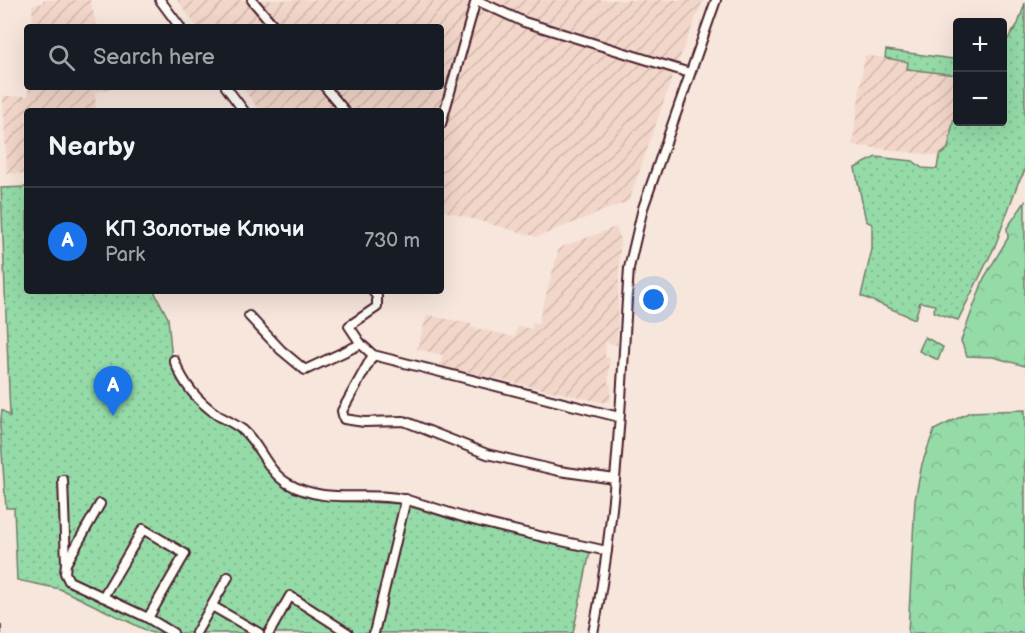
<!DOCTYPE html>
<html lang="en">
<head>
<meta charset="utf-8">
<style>
  body { margin:0; font-family:"Balsamiq Sans",sans-serif; background:#242831; color:#f1f3f6 }
  .controls { position:absolute; right:18px; top:18px; display:grid; overflow:hidden; border-radius:6px; box-shadow:0 6px 24px #0002 }
  .controls button { width:54px; height:54px; display:grid; place-items:center; padding:0; border:0; border-bottom:2px solid #363941; background:#171b24; color:#f1f3f6; font:30px sans-serif }
  .you { position:absolute; left:654px; top:300px; width:21px; height:21px; margin:-15px; border:4px solid #fff; border-radius:50%; background:#1a73e8; box-shadow:0 0 0 9px #1a73e833 }
  .badge { display:grid; place-items:center; width:39px; height:39px; border-radius:50%; background:#1a73e8; color:#fff; font-size:20px; font-weight:700 }
  .pin { position:absolute; translate:-50% -50px; filter:drop-shadow(0 2px 3px #0008) }
  .pin::after { content:''; position:absolute; top:32px; width:21px; height:18px; background:inherit; clip-path:polygon(0 0,100% 0,50% 100%) }
  .list { margin:0; padding:0; list-style:none }
  h2 { display:flex; justify-content:space-between; align-items:center; height:78px; margin:0; padding:0 24px; font-size:26px }
  h2 small { font-size:20px; font-weight:400; color:#9ea1a6 }
  .list li { display:grid; grid-template-columns:39px 1fr auto; gap:18px; align-items:center; box-sizing:border-box; height:108px; padding:0 24px; border-top:2px solid #363941 }
  .list b { display:block; font-size:22px; white-space:nowrap }
  .list p { margin:0; font-size:20px; white-space:nowrap; color:#9ea1a6 }
  .list em { font-size:20px; font-style:normal; color:#9ea1a6 }
  .icon { flex:none; width:33px; height:33px; fill:none; stroke:currentColor; stroke-width:2; stroke-linecap:round; stroke-linejoin:round }
  .map { position:relative; flex:none; width:1025px; height:633px; overflow:hidden }
  .search { position:absolute; background:#171b24; box-shadow:0 6px 24px #0002; left:24px; top:24px; width:420px; height:66px; display:flex; align-items:center; gap:15px; box-sizing:border-box; padding:0 21px; border-radius:6px; color:#9ea1a6; font-size:22px }
  .panel { position:absolute; background:#171b24; box-shadow:0 6px 24px #0002; left:24px; top:108px; width:420px; height:186px; border-radius:6px }
  .map>svg:first-child { display:block }
  .industrial { fill:url(#industrial-furrows) }
  .grass { fill:url(#grass-dots); stroke:#707d6a; stroke-width:1.5 }
  .forest { fill:url(#forest-crowns); stroke:#707d6a; stroke-width:1.5 }
  .lines { fill:none; stroke-linecap:round; stroke-linejoin:round }
  .minor-casing { stroke:#4a1f2b; stroke-width:12 }
  .minor { stroke:#fdfcf7; stroke-width:8 }
  .rail-casing { stroke:#4a1f2b; stroke-width:4 }
  .rail { stroke:#fdfcf7; stroke-width:1.5; stroke-dasharray:4.5; stroke-linecap:butt }
</style>
</head>
<body>
<div class="map">
<svg width="1025" height="633" viewBox="0 0 1025 633">
  <defs>
    <pattern id="industrial-furrows" width="10" height="10" patternUnits="userSpaceOnUse" patternTransform="scale(1.5)"><rect width="10" height="10" fill="#f2d6c9"/><path d="M-1 1l2-2M0 10L10 0M9 11l2-2" fill="none" stroke="#d1b7ad"/></pattern>
    <pattern id="grass-dots" width="8" height="8" patternUnits="userSpaceOnUse" patternTransform="scale(1.5)"><rect width="8" height="8" fill="#95dba8"/><path d="M2 2h.1M6 6h.1" fill="none" stroke="#82bc91" stroke-width="1.8" stroke-linecap="round"/></pattern>
    <pattern id="forest-crowns" width="20" height="18" patternUnits="userSpaceOnUse" patternTransform="scale(1.5)"><rect width="20" height="18" fill="#95dba8"/><path d="M2 6a3 3 0 1 1 6 0M12 15a3 3 0 1 1 6 0" fill="none" stroke="#82bc91"/></pattern>
  </defs>
  <rect width="100%" height="100%" fill="#f7e6dc"/>
  <filter id="ink" filterUnits="userSpaceOnUse"><feTurbulence type="fractalNoise" baseFrequency=".0167" numOctaves="2"/><feDisplacementMap in="SourceGraphic" scale="12" xChannelSelector="R" yChannelSelector="G"/><feConvolveMatrix kernelMatrix="1 2 1 2 8 2 1 2 1" color-interpolation-filters="sRGB"/></filter>
  <g filter="url(#ink)">
    <g class="industrial">
      <path d="M 43,0 L 90,0 L 97,27 L 33,27 L 32,5 L 43,3 Z"/>
      <path d="M 177,0 L 703,0 L 674,72 L 629,201 L 537,237 L 441,210 L 441,111 L 260,111 L 242,87 L 441,87 L 441,27 L 197,27 Z"/>
      <path d="M 865,55 L 909,62 L 908,69 L 957,75 L 957,101 L 948,149 L 939,156 L 852,145 Z"/>
      <path d="M 29,87 L 116,87 L 95,93 L 96,111 L 27,111 L 27,174 L 7,173 L 3,96 L 28,96 Z"/>
      <path d="M 616,227 L 620,238 L 617,345 L 606,342 L 605,357 L 610,358 L 608,384 L 611,384 L 610,402 L 601,402 L 440,366 L 443,355 L 417,349 L 427,315 L 472,324 L 471,327 L 515,337 L 518,326 L 532,329 L 533,323 L 538,324 L 559,248 Z"/>
    </g>
    <g class="grass">
      <path d="M 1025,3 L 1025,171 L 1018,183 L 995,246 L 958,320 L 934,312 L 935,305 L 920,302 L 915,319 L 861,296 L 872,249 L 872,224 L 866,221 L 855,168 L 876,157 L 913,161 L 922,168 L 937,169 L 939,156 L 948,149 L 957,101 L 958,122 L 1002,122 L 1003,46 L 1018,24 Z"/>
      <path d="M 886,50 L 953,59 L 957,58 L 957,75 L 907,69 L 908,62 L 885,58 Z"/>
      <path d="M 27,187 L 27,291 L 154,291 L 168,318 L 173,371 L 183,387 L 194,401 L 237,431 L 287,486 L 315,499 L 400,504 L 469,524 L 590,552 L 573,633 L 152,633 L 60,589 L 17,580 L 14,508 L 6,508 L 0,426 L 2,410 L 10,416 L 1,188 Z"/>
      <path d="M 925,337 L 943,347 L 938,360 L 919,351 Z"/>
    </g>
    <g class="forest">
      <path d="M 1025,202 L 1025,366 L 993,357 L 967,356 L 961,341 L 984,278 L 1008,238 L 1007,228 Z"/>
      <path d="M 1025,410 L 1025,633 L 908,633 L 915,500 L 922,464 L 934,430 L 970,412 Z"/>
    </g>
    <g class="lines">
      <g class="minor-casing">
        <g id="minor">
          <path d="M 160,0 L 180,27"/>
          <path d="M 252,0 L 275,27"/>
          <path d="M 476,0 L 524,22 L 690,73"/>
          <path d="M 226,87 L 244,111"/>
          <path d="M 325,87 L 345,111"/>
          <path d="M 441,124 L 476,0"/>
          <path d="M 373,291 L 377,297 L 377,307 L 349,326 L 361,344 L 373,355 L 619,417"/>
          <path d="M 249,316 L 281,350 L 305,370 L 361,344"/>
          <path d="M 373,355 L 342,411 L 344,419 L 364,422 L 404,421 L 487,454 L 559,471 L 615,479"/>
          <path d="M 174,360 C 184,385 197,401 219,416 C 227,420 236,425 243,430 C 260,445 267,471 287,483 C 327,506 366,490 407,500 C 430,506 451,514 473,520 C 517,532 562,541 607,551"/>
          <path d="M 63,480 L 66,563 L 65,573 L 69,581 L 148,618 L 173,633"/>
          <path d="M 67,562 L 100,504"/>
          <path d="M 103,597 L 143,529 L 185,554 L 148,618"/>
          <path d="M 212,606 L 259,633"/>
          <path d="M 196,633 L 228,577"/>
          <path d="M 269,633 L 290,596 L 348,633"/>
          <path d="M 374,633 L 406,499"/>
          <path d="M 593,633 C 618,513 621,389 629,268 L 643,208 L 716,0"/>
        </g>
      </g>
      <use href="#minor" class="minor"/>
      <g class="rail-casing">
        <path id="rail" d="M 0,626 L 0,633"/>
      </g>
      <use href="#rail" class="rail"/>
    </g>
  </g>
</svg>
<div class="controls">
<button>+</button>
<button>−</button>
</div>
<div class="you"></div>
<div class="pin badge" style="left:113px;top:416px">A</div>
<div class="search"><svg class="icon" aria-label="search" viewBox="0 0 24 24"><circle cx="10" cy="10" r="6"/><path d="M15 15l6 6"/></svg>Search here</div>
<section class="panel">
<h2>Nearby<small></small></h2>
<ul class="list">
<li><span class="badge">A</span><div><b>КП Золотые Ключи</b><p>Park</p></div><em>730 m</em></li>
</ul>
</section>
</div>
</body>
</html>
